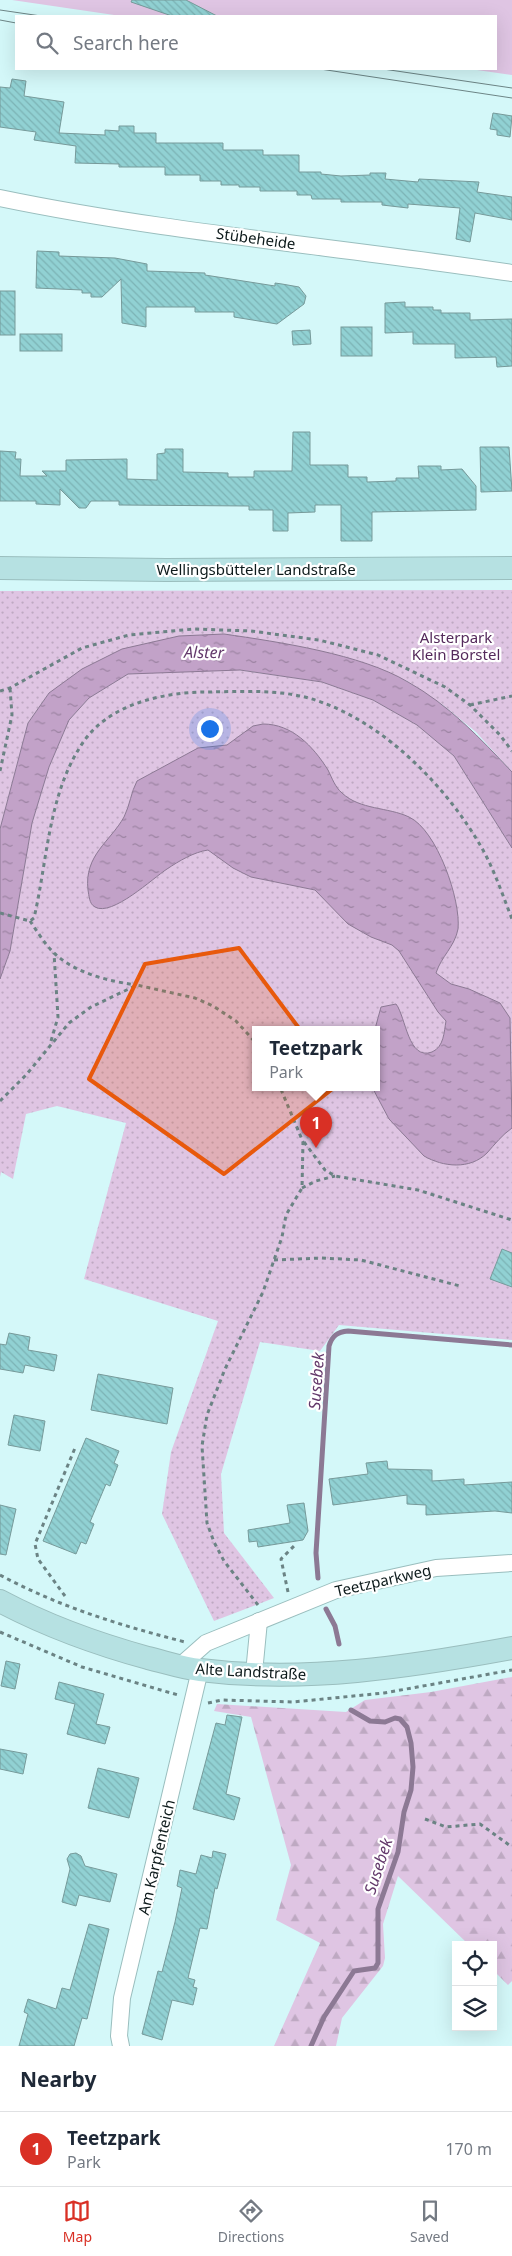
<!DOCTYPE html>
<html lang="en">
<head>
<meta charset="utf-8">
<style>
  body { margin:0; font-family:"Noto Sans",sans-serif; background:#f2f2f3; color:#1f2937 }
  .controls { position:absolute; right:15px; bottom:15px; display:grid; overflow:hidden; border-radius:0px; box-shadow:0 5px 20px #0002 }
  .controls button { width:45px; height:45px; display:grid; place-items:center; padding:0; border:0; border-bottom:1px solid #e0e1e3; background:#fff; color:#1f2937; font:25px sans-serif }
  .you { position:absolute; left:209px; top:728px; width:18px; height:18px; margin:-12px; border:4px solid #fff; border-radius:50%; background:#1a73e8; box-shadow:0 0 0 8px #1a73e833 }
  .badge { display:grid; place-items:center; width:32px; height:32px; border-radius:50%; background:#d93025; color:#fff; font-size:16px; font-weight:700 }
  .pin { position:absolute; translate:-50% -41px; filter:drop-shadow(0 1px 2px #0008) }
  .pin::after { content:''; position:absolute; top:26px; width:18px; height:15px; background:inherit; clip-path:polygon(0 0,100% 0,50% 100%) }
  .popup { position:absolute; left:252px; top:1026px; width:128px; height:65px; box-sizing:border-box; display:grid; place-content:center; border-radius:0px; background:#fff; filter:drop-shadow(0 1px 4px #0005); font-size:16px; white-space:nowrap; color:#747a83 }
  .popup b { font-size:19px; color:#1f2937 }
  .popup::after { content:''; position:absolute; left:50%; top:100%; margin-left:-10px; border:10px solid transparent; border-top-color:#fff }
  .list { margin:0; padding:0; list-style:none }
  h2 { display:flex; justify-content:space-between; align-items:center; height:65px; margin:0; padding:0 20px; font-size:21px }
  h2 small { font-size:16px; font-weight:400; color:#747a83 }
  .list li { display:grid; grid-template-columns:32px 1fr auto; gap:15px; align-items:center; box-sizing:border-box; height:75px; padding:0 20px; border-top:1px solid #e0e1e3 }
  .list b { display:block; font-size:19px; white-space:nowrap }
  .list p { margin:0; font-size:16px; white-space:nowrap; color:#747a83 }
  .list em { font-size:16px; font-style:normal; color:#747a83 }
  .icon { flex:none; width:28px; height:28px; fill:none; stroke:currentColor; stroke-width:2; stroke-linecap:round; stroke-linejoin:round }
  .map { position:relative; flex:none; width:512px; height:2046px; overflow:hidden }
  .search { position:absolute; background:#fff; box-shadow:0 5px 20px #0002; left:15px; right:15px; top:15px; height:55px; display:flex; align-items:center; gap:12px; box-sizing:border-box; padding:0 18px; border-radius:0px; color:#747a83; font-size:19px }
  .sheet { height:140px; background:#fff }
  nav { display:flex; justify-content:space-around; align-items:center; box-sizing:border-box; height:70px; border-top:1px solid #e0e1e3; background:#fff; font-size:14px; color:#747a83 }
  nav a { display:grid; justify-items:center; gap:2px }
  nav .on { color:#d93025 }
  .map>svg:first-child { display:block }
  .grass { fill:url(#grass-dots); fill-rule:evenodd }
  .forest { fill:url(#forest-firs) }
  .garden { fill:#dfc5e3 }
  .water { fill:url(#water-ripples); stroke:#8c7994 }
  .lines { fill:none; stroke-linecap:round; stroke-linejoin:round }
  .stream { stroke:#8c7994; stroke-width:5 }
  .building { fill:url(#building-back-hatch); stroke:#779a9a }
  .street-casing { stroke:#9abebe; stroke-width:18 }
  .secondary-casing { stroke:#9abebe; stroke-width:24 }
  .path { stroke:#6b8384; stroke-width:3; stroke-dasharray:4 4; stroke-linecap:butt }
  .street { stroke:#fff; stroke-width:16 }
  .secondary { stroke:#b6e1e2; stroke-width:22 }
  .tram { stroke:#6d8586; stroke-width:1 }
  .marked { fill:#e8590c; fill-opacity:0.2; stroke:#e8590c; stroke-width:4; stroke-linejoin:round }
  .labels { text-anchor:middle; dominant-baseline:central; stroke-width:4.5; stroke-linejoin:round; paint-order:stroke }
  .street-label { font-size:15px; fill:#0d1a1b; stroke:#fff }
  .park-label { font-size:15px; fill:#542a5b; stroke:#fff }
  .water-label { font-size:16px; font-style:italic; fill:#63396b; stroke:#fff }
</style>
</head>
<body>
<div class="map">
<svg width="512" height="2046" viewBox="0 0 512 2046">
  <defs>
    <pattern id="grass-dots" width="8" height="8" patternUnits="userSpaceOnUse" patternTransform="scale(1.25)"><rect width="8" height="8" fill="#dfc5e3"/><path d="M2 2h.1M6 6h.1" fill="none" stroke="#bea9c2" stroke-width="1.8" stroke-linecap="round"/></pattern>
    <pattern id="forest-firs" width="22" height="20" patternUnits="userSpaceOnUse" patternTransform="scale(1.25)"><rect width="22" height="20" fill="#dfc5e3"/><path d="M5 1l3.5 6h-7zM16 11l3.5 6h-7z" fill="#bea9c2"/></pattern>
    <pattern id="water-ripples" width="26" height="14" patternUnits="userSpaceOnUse" patternTransform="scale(1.25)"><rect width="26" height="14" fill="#c2a2c8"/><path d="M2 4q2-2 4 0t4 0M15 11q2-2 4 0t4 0" fill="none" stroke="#9c83a2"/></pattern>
    <pattern id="building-back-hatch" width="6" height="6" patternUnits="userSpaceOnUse" patternTransform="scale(1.25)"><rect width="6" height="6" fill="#91d1d3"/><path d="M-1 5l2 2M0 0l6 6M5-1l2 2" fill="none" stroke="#7cb3b5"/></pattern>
  </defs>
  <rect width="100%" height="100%" fill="#d4f8f9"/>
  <g class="grass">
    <path d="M 512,590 L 512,772 L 476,732 L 443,705 L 407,681 L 364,664 L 313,650 L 224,634 L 49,693 L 28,723 L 0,829 L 0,591 Z"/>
    <path d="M 183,670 L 239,670 L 322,682 L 373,700 L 417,725 L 454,756 L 512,848 L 512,1340 L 339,1325 L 320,1351 L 260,1342 L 221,1474 L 224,1533 L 274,1598 L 214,1621 L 162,1514 L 171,1452 L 218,1321 L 84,1279 L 126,1123 L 57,1106 L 26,1114 L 13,1179 L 1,1172 L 0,1177 L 0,979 L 10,951 L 32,823 L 49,767 L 69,720 L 89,698 L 128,674 ZM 256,1029 L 376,1029 L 376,1087 L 256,1087 Z"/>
  </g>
  <path class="forest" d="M 512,1677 L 512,1981 L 508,1985 L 493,1970 L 493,1945 L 469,1945 L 398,1876 L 383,1924 L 385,1958 L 383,1966 L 342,2018 L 336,2046 L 274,2046 L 320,1943 L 276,1920 L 291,1865 L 251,1717 L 214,1711 L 217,1704 L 346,1712 L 365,1700 L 431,1692 Z"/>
  <path class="garden" d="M 12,0 L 512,0 L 512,75 L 470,69 L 496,69 L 496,16 L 121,16 Z"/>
  <g class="water">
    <path d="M 224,634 C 279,642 361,654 408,682 C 449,705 480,738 512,772 L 512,848 L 454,756 L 417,725 L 373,700 L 322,682 L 240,670 L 128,674 L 89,698 L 69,720 L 49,767 L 32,823 L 10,951 L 0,979 L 0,829 L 28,723 L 49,693 L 82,669 L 122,649 L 179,636 Z"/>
    <path d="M 263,724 C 292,724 313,746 328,770 C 332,778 335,787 342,793 C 360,810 388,807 409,817 C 437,830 461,900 458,929 C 455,946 441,957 436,973 L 451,984 L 469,989 L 500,1003 L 510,1018 L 512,1128 C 502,1135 495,1144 487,1153 C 470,1170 443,1167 424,1156 L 389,1119 L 372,1087 L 376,1087 L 375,1029 L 381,1007 L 396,1004 C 406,1017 408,1061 432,1052 C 444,1047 444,1032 446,1021 L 438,1012 L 399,951 L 392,945 L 371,937 L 348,924 L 315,890 L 251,877 L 233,868 L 208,850 C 194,852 179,861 167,869 C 153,878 112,917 95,907 C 89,904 89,895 88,890 C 84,855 110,842 124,817 C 130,805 131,792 137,781 L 198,748 L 227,745 L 253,726 Z"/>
  </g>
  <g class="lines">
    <g class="stream">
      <path d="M 318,1578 L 316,1553 L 329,1346 C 332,1336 337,1332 348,1331 L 512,1345"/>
      <path d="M 326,1609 L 335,1626 L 339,1644"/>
      <path d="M 311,2046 L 324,2017 L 354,1971 L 375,1968 L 378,1963 L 378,1909 L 398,1852 L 404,1812 L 411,1790 L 413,1767 L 411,1743 L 407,1727 L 400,1719 L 395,1718 L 385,1722 L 370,1721 L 351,1710"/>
    </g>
  </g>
  <g class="building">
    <path d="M 132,0 L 186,0 L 217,16 L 172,16 L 131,2 Z"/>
    <path d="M 12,79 L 26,81 L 24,96 L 64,102 L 59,133 L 105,135 L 105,130 L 119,131 L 119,126 L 134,126 L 134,133 L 156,133 L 156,143 L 223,143 L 223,150 L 263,150 L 263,155 L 299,155 L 299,172 L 321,172 L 321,174 L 341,176 L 370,175 L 370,173 L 386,173 L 385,179 L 418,182 L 419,179 L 479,182 L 477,192 L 512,197 L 512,220 L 475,213 L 470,242 L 456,239 L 460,208 L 408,204 L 408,208 L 382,205 L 382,202 L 341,202 L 341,199 L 312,199 L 311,195 L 297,195 L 297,191 L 260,191 L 260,187 L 239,187 L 239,185 L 221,185 L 221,181 L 200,181 L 200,175 L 165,175 L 165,167 L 119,167 L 119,164 L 75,163 L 76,146 L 34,140 L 36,132 L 0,127 L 0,87 L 10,88 Z"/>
    <path d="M 493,113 L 512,116 L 510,137 L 497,135 L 497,130 L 490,129 Z"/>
    <path d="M 37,251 L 59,252 L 59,256 L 115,258 L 147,264 L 147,271 L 205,273 L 205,275 L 275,286 L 275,283 L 282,284 L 299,287 L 306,296 L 304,304 L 277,324 L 234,317 L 234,312 L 195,312 L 195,307 L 146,307 L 146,327 L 122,323 L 121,279 L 102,297 L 91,297 L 91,293 L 82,293 L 82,290 L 36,288 Z"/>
    <rect x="0" y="291" width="15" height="44"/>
    <path d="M 405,302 L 405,307 L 433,307 L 433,310 L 441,310 L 441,313 L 470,313 L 470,320 L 512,319 L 512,366 L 497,367 L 496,357 L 455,358 L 455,344 L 413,344 L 413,332 L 385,333 L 385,303 Z"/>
    <rect x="341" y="327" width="31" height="29"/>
    <path d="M 310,330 L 311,344 L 293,345 L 292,331 Z"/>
    <rect x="20" y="334" width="42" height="17"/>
    <path d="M 293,432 L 310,432 L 310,465 L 348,465 L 348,477 L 367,477 L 367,482 L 396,481 L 396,478 L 419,478 L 418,466 L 441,466 L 441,470 L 462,469 L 476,486 L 476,510 L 372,512 L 372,541 L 341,541 L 341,505 L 315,505 L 315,512 L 288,513 L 288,531 L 273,531 L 273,510 L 249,510 L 249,506 L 119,505 L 119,501 L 91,501 L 86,508 L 79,508 L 60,489 L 60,505 L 36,504 L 36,501 L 0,501 L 0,451 L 16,452 L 15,459 L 21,459 L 20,476 L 47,476 L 42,471 L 66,471 L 66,460 L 127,459 L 127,479 L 157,480 L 157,454 L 165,453 L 165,449 L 183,449 L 183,472 L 228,473 L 228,477 L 254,477 L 254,471 L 292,471 Z"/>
    <path d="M 480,447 L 509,447 L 512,491 L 481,492 Z"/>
    <path d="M 502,1249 L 512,1253 L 512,1287 L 490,1279 Z"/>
    <path d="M 9,1333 L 30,1337 L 28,1350 L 57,1355 L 54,1371 L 25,1365 L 23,1373 L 0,1369 L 0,1344 L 6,1345 Z"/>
    <path d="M 98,1374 L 173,1388 L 167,1424 L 91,1410 Z"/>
    <path d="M 14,1415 L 45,1421 L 40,1451 L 8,1445 Z"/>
    <path d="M 86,1438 L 119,1451 L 114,1463 L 118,1465 L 110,1486 L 106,1484 L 90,1522 L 94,1524 L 86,1544 L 81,1542 L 76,1554 L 43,1541 Z"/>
    <path d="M 387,1461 L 388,1469 L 432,1470 L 432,1481 L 464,1479 L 464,1485 L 512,1482 L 512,1513 L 495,1511 L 426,1515 L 426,1505 L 407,1504 L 407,1495 L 333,1505 L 329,1479 L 368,1474 L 366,1463 Z"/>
    <path d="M 304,1503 L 308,1531 L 303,1540 L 258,1547 L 257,1541 L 249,1542 L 248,1530 L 290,1523 L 287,1505 Z"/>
    <path d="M 0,1505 L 16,1509 L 6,1555 L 0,1554 Z"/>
    <path d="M 6,1661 L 20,1664 L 15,1689 L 1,1686 Z"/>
    <path d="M 59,1682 L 104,1694 L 96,1724 L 110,1727 L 105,1744 L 67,1734 L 75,1704 L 55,1699 Z"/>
    <path d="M 227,1715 L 242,1717 L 226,1794 L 240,1798 L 234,1820 L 193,1809 L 216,1723 L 225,1725 Z"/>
    <path d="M 0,1749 L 27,1754 L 23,1774 L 0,1769 Z"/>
    <path d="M 98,1768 L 139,1778 L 129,1818 L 88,1808 Z"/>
    <path d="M 213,1851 L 226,1854 L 217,1889 L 215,1888 L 207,1929 L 200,1928 L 188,1978 L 195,1980 L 193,1987 L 197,1988 L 193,2005 L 172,2000 L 162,2040 L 142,2034 L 158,1971 L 162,1972 L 175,1922 L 182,1888 L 177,1886 L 180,1870 L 196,1874 L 201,1855 L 212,1858 Z"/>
    <path d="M 76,1853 L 81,1856 L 85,1866 L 117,1874 L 110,1902 L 79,1895 L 76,1906 L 62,1902 L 70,1869 L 67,1859 L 70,1854 Z"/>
    <path d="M 89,1924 L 109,1929 L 87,2019 L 82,2018 L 74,2046 L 19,2046 L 28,2014 L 24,2012 L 28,1999 L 56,2009 L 62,1988 L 70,1990 Z"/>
  </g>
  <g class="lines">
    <g class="street-casing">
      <g id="street">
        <path d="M 0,198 C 169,233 342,247 512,273"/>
        <path d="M 180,1666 L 206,1643 L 336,1590 L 436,1568 L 512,1563"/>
        <path d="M 254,1673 L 259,1621"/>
        <path d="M 121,2046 L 119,2036 L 122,1998 L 200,1670"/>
      </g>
    </g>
    <g class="secondary-casing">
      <g id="secondary">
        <path d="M 0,568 L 166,570 L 512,568"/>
        <path d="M 0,1601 C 47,1626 97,1644 148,1658 C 165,1662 182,1668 200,1670 C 305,1683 409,1667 512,1648"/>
      </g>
    </g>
    <g class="path">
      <path d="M 0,691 L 10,688 L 82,648 L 129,635 L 194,629 L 251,631 L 319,640 L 378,655 L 445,687 L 470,705 L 500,735 L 512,751"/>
      <path d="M 470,705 L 512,696"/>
      <path d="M 0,771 L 12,715 L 10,688"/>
      <path d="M 0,913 L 30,921 L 34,918 C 48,858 48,793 84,741 C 109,705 160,693 202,692 C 239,692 282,688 318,701 C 386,724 448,788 483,850 C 495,872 503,896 512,919"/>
      <path d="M 30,921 C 37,931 44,943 53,952 C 74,973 108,981 136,985"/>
      <path d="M 51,1041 L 58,1017 L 54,953"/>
      <path d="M 0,1101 L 26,1075 L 69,1023 L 91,1007 L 137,985 L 195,998 L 213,1006 L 236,1021 L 256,1043"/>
      <path d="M 304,1142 L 325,1170 L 335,1176 L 418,1190 L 512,1220"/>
      <path d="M 302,1188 L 316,1181 L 335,1176"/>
      <path d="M 274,1260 L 321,1258 L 361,1260 L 460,1286"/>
      <path d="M 0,1575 C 60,1607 119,1625 185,1642"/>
      <path d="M 288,1592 L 281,1559 L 295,1545"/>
      <path d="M 65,1596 L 38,1559 L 35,1544 L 75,1448"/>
      <path d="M 258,1605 L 224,1561 L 214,1542 L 207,1523 L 202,1446 L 207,1415 L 225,1369 L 263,1292 L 282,1237 L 286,1215 L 302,1188 L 303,1142 L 280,1087"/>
      <path d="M 0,1632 L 82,1667 L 178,1695"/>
      <path d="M 208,1703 L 222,1700 L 293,1702 L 384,1693 L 512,1670"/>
      <path d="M 425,1819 L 446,1827 L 480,1824 L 512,1847"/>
    </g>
    <use href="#street" class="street"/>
    <use href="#secondary" class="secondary"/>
    <g class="tram">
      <path d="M 0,10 L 41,16"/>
      <path d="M 0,20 L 16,23"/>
      <path d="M 320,69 L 512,98"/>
      <path d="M 383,69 L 512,88"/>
    </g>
  </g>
  <path class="marked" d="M 239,948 L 340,1083 L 224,1174 L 89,1079 L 145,964 Z"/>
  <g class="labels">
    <g class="street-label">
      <text transform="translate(256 238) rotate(8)">Stübeheide</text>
      <text x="256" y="569">Wellingsbütteler Landstraße</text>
      <text transform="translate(383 1580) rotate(-13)">Teetzparkweg</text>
      <text transform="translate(251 1671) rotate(3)">Alte Landstraße</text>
      <text transform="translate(156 1857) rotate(-77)">Am Karpfenteich</text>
    </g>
    <g class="park-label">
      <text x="456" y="637">Alsterpark<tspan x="456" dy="17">Klein Borstel</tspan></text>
    </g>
    <g class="water-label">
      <text transform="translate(204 652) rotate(1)">Alster</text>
      <text transform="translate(316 1381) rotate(-86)">Susebek</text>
      <text transform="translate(378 1866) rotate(-72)">Susebek</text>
    </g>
  </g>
</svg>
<div class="controls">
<button><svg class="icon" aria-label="locate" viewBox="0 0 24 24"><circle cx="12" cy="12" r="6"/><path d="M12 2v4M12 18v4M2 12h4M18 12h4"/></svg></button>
<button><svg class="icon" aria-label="layers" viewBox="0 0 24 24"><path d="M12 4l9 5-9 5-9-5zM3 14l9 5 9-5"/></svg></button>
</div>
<div class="you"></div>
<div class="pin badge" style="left:316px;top:1148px">1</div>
<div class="popup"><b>Teetzpark</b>Park</div>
<div class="search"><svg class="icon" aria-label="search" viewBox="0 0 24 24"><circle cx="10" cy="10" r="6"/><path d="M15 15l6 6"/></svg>Search here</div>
</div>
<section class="sheet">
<h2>Nearby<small></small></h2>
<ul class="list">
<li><span class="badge">1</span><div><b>Teetzpark</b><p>Park</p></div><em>170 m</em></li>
</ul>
</section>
<nav>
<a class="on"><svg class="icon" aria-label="map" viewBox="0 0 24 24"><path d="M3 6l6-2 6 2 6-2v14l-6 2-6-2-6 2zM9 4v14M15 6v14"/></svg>Map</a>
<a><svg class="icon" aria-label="directions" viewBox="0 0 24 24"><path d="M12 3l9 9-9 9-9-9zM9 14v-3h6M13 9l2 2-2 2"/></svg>Directions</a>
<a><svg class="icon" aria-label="saved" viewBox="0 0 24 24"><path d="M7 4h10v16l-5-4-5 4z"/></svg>Saved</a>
</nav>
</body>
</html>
